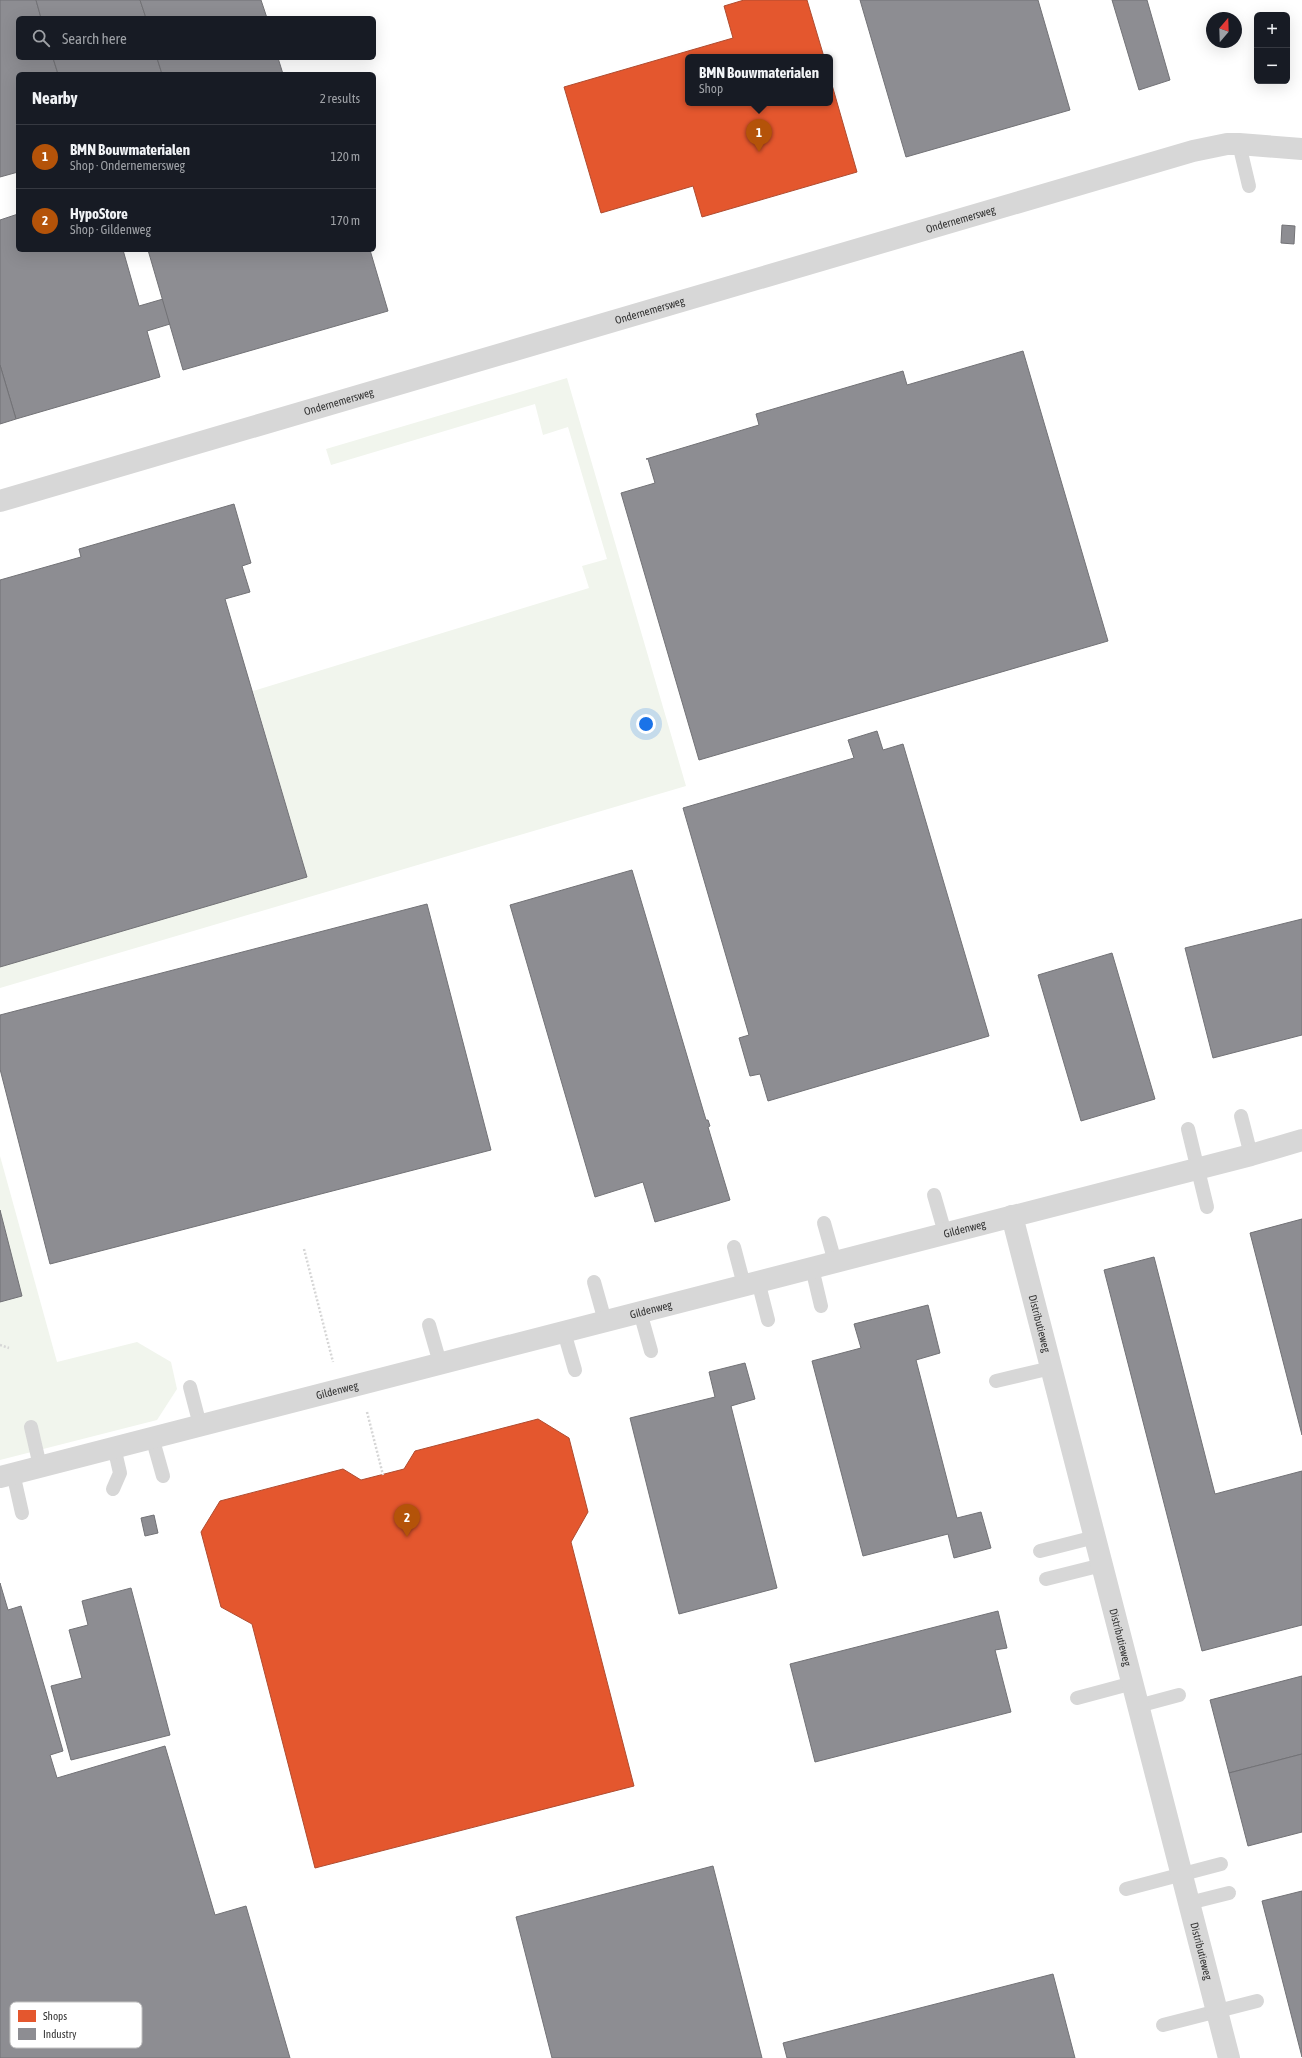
<!DOCTYPE html>
<html lang="en">
<head>
<meta charset="utf-8">
<style>
  body { margin:0; font-family:"Asap Condensed",sans-serif; background:#242831; color:#f1f3f6 }
  .controls { position:absolute; right:12px; top:12px; display:grid; overflow:hidden; border-radius:6px; box-shadow:0 4px 16px #0002 }
  .controls button { width:36px; height:36px; display:grid; place-items:center; padding:0; border:0; border-bottom:1px solid #363941; background:#171b24; color:#f1f3f6; font:20px sans-serif }
  .compass { position:absolute; left:1206px; top:12px; width:36px; height:36px; border-radius:50%; background:#171b24; box-shadow:0 4px 16px #0002; rotate:19deg }
  .you { position:absolute; left:646px; top:724px; width:14px; height:14px; margin:-10px; border:3px solid #fff; border-radius:50%; background:#1a73e8; box-shadow:0 0 0 6px #1a73e833 }
  .badge { display:grid; place-items:center; width:26px; height:26px; border-radius:50%; background:#b45309; color:#fff; font-size:13px; font-weight:700 }
  .pin { position:absolute; translate:-50% -33px; filter:drop-shadow(0 1px 2px #0008) }
  .pin::after { content:''; position:absolute; top:21px; width:14px; height:12px; background:inherit; clip-path:polygon(0 0,100% 0,50% 100%) }
  .popup { position:absolute; left:685px; top:54px; width:148px; height:52px; box-sizing:border-box; display:grid; place-content:center; border-radius:6px; background:#171b24; filter:drop-shadow(0 1px 3px #0005); font-size:13px; white-space:nowrap; color:#9ea1a6 }
  .popup b { font-size:15px; color:#f1f3f6 }
  .popup::after { content:''; position:absolute; left:50%; top:100%; margin-left:-8px; border:8px solid transparent; border-top-color:#171b24 }
  .list { margin:0; padding:0; list-style:none }
  h2 { display:flex; justify-content:space-between; align-items:center; height:52px; margin:0; padding:0 16px; font-size:17px }
  h2 small { font-size:13px; font-weight:400; color:#9ea1a6 }
  .list li { display:grid; grid-template-columns:26px 1fr auto; gap:12px; align-items:center; box-sizing:border-box; height:64px; padding:0 16px; border-top:1px solid #363941 }
  .list b { display:block; font-size:15px; white-space:nowrap }
  .list p { margin:0; font-size:13px; white-space:nowrap; color:#9ea1a6 }
  .list em { font-size:13px; font-style:normal; color:#9ea1a6 }
  .icon { flex:none; width:22px; height:22px; fill:none; stroke:currentColor; stroke-width:2; stroke-linecap:round; stroke-linejoin:round }
  .map { position:relative; flex:none; width:1302px; height:2058px; overflow:hidden }
  .search { position:absolute; background:#171b24; box-shadow:0 4px 16px #0002; left:16px; top:16px; width:360px; height:44px; display:flex; align-items:center; gap:10px; box-sizing:border-box; padding:0 14px; border-radius:6px; color:#9ea1a6; font-size:15px }
  .panel { position:absolute; background:#171b24; box-shadow:0 4px 16px #0002; left:16px; top:72px; width:360px; height:180px; border-radius:6px }
  .map>svg:first-child { display:block }
  .green { fill:#f1f5ed }
  .shops { fill:#e4572e; stroke:#af4c30 }
  .industry { fill:#8d8d92; stroke:#727276 }
  .lines { fill:none; stroke-linecap:round; stroke-linejoin:round }
  .path { stroke:#d6d6d6; stroke-width:2.5; stroke-dasharray:2 2; stroke-linecap:butt }
  .lane { stroke:#d7d7d7; stroke-width:14 }
  .street { stroke:#d7d7d7; stroke-width:22 }
  .labels { text-anchor:middle; dominant-baseline:central; stroke-width:4; stroke-linejoin:round; paint-order:stroke }
  .street-label { font-size:11px; fill:#333; stroke:#fff }
  .key { fill:#fff; stroke:#c2c2c2; stroke-width:1 }
  .key-label { font-size:11px; fill:#333 }
</style>
</head>
<body>
<div class="map">
<svg width="1302" height="2058" viewBox="0 0 1302 2058">
  <rect width="100%" height="100%" fill="#fff"/>
  <g class="green">
    <path d="M 567,378 L 686,786 L 0,988 L 0,967 L 307,877 L 253,691 L 589,588 L 582,566 L 607,559 L 568,427 L 543,435 L 535,404 L 331,465 L 326,449 Z"/>
    <path d="M 0,1156 L 57,1362 L 137,1342 L 171,1362 L 177,1389 L 157,1420 L 0,1460 Z"/>
  </g>
  <g class="shops">
    <path d="M 744,0 L 807,0 L 824,57 L 688,57 L 688,103 L 830,103 L 830,78 L 857,172 L 702,217 L 693,186 L 601,213 L 564,87 L 733,38 L 724,6 Z"/>
    <path d="M 538,1419 L 569,1438 L 588,1512 L 571,1542 L 634,1786 L 315,1868 L 252,1624 L 221,1607 L 201,1532 L 220,1501 L 343,1469 L 361,1480 L 404,1469 L 415,1451 Z"/>
  </g>
  <g class="industry">
    <path d="M 0,0 L 36,0 L 41,18 L 18,18 L 18,58 L 53,58 L 58,74 L 18,74 L 18,172 L 0,177 Z"/>
    <path d="M 36,0 L 140,0 L 146,18 L 41,18 Z"/>
    <path d="M 140,0 L 261,0 L 267,18 L 146,18 Z"/>
    <path d="M 860,0 L 1038,0 L 1070,110 L 906,157 Z"/>
    <path d="M 1112,0 L 1147,0 L 1170,80 L 1139,90 Z"/>
    <path d="M 53,58 L 157,58 L 162,74 L 58,74 Z"/>
    <path d="M 157,58 L 278,58 L 283,74 L 162,74 Z"/>
    <path d="M 18,214 L 18,250 L 123,250 L 139,306 L 163,299 L 170,324 L 147,331 L 160,377 L 16,419 L 0,365 L 0,220 Z"/>
    <path d="M 1282,225 L 1295,226 L 1294,244 L 1281,243 Z"/>
    <path d="M 148,250 L 370,250 L 388,311 L 183,370 Z"/>
    <path d="M 1023,351 L 1108,641 L 699,760 L 621,493 L 655,483 L 648,459 L 646,459 L 759,425 L 756,414 L 903,371 L 907,385 Z"/>
    <path d="M 0,365 L 16,419 L 0,424 Z"/>
    <path d="M 234,504 L 251,563 L 242,566 L 250,592 L 225,599 L 307,877 L 0,967 L 0,580 L 81,557 L 79,549 Z"/>
    <path d="M 877,731 L 883,750 L 903,744 L 989,1036 L 768,1101 L 760,1074 L 750,1076 L 739,1038 L 749,1035 L 683,808 L 854,758 L 848,740 Z"/>
    <path d="M 632,870 L 706,1120 L 708,1120 L 710,1126 L 708,1127 L 730,1200 L 655,1222 L 643,1182 L 595,1197 L 510,905 Z"/>
    <path d="M 427,904 L 491,1150 L 50,1264 L 0,1069 L 0,1015 Z"/>
    <path d="M 1302,919 L 1302,1035 L 1213,1058 L 1185,948 Z"/>
    <path d="M 1112,953 L 1155,1099 L 1081,1121 L 1038,975 Z"/>
    <path d="M 0,1210 L 22,1296 L 0,1302 Z"/>
    <path d="M 1302,1219 L 1302,1435 L 1250,1233 Z"/>
    <path d="M 1154,1257 L 1215,1494 L 1302,1471 L 1302,1625 L 1202,1651 L 1104,1270 Z"/>
    <path d="M 928,1305 L 940,1353 L 916,1360 L 957,1518 L 981,1512 L 991,1548 L 954,1558 L 948,1534 L 863,1556 L 812,1361 L 861,1348 L 854,1324 Z"/>
    <path d="M 745,1363 L 755,1399 L 731,1406 L 777,1588 L 679,1614 L 630,1418 L 715,1397 L 709,1372 Z"/>
    <path d="M 154,1515 L 158,1533 L 145,1536 L 141,1518 Z"/>
    <path d="M 0,1583 L 8,1610 L 21,1606 L 63,1751 L 50,1755 L 57,1778 L 165,1746 L 215,1915 L 246,1906 L 290,2058 L 0,2058 Z"/>
    <path d="M 131,1588 L 170,1735 L 71,1760 L 51,1686 L 82,1678 L 69,1630 L 88,1625 L 82,1601 Z"/>
    <path d="M 998,1611 L 1007,1648 L 995,1650 L 1011,1712 L 815,1762 L 790,1664 Z"/>
    <path d="M 1302,1676 L 1302,1754 L 1229,1773 L 1210,1700 Z"/>
    <path d="M 1302,1754 L 1302,1832 L 1248,1846 L 1229,1773 Z"/>
    <path d="M 713,1866 L 762,2058 L 552,2058 L 516,1917 Z"/>
    <path d="M 1302,1891 L 1302,2057 L 1262,1901 Z"/>
    <path d="M 1053,1974 L 1075,2058 L 787,2058 L 783,2043 Z"/>
  </g>
  <g class="lines">
    <g class="path">
      <path d="M 304,1249 L 333,1362"/>
      <path d="M 0,1345 L 9,1348"/>
      <path d="M 367,1412 L 383,1475"/>
    </g>
    <g class="lane">
      <path d="M 1239,144 L 1249,186"/>
      <path d="M 1241,1116 L 1251,1155"/>
      <path d="M 1188,1129 L 1207,1207"/>
      <path d="M 934,1195 L 945,1233"/>
      <path d="M 824,1223 L 835,1262"/>
      <path d="M 734,1247 L 744,1285"/>
      <path d="M 812,1268 L 821,1306"/>
      <path d="M 758,1281 L 768,1320"/>
      <path d="M 594,1282 L 605,1321"/>
      <path d="M 640,1312 L 651,1351"/>
      <path d="M 429,1325 L 440,1363"/>
      <path d="M 564,1332 L 575,1370"/>
      <path d="M 996,1381 L 1051,1368"/>
      <path d="M 190,1387 L 200,1425"/>
      <path d="M 31,1427 L 40,1466"/>
      <path d="M 152,1437 L 163,1476"/>
      <path d="M 13,1473 L 22,1513"/>
      <path d="M 113,1489 L 120,1473 L 114,1447"/>
      <path d="M 1040,1551 L 1095,1537"/>
      <path d="M 1046,1579 L 1102,1565"/>
      <path d="M 1077,1698 L 1133,1683"/>
      <path d="M 1138,1706 L 1179,1695"/>
      <path d="M 1126,1889 L 1221,1864"/>
      <path d="M 1189,1903 L 1229,1893"/>
      <path d="M 1163,2025 L 1257,2001"/>
    </g>
    <g class="street">
      <path id="s1" d="M 0,501 L 1193,151 L 1227,144 L 1239,144 L 1302,149"/>
      <path id="s2" d="M 1012,1216 L 1229,2058"/>
      <path id="s3" d="M 0,1477 L 1251,1155 L 1302,1140"/>
    </g>
  </g>
  <g class="labels">
    <g class="street-label">
      <text stroke="none"><textPath href="#s1" startOffset="1001">Ondernemersweg</textPath></text>
      <text stroke="none"><textPath href="#s1" startOffset="677">Ondernemersweg</textPath></text>
      <text stroke="none"><textPath href="#s1" startOffset="353">Ondernemersweg</textPath></text>
      <text stroke="none"><textPath href="#s3" startOffset="996">Gildenweg</textPath></text>
      <text stroke="none"><textPath href="#s3" startOffset="672">Gildenweg</textPath></text>
      <text stroke="none"><textPath href="#s2" startOffset="111">Distributieweg</textPath></text>
      <text stroke="none"><textPath href="#s3" startOffset="348">Gildenweg</textPath></text>
      <text stroke="none"><textPath href="#s2" startOffset="435">Distributieweg</textPath></text>
      <text stroke="none"><textPath href="#s2" startOffset="759">Distributieweg</textPath></text>
    </g>
  </g>
  <rect x="10" y="2002" width="132" height="46" rx="6" class="key"/>
  <rect x="18" y="2010" width="18" height="12" fill="#e4572e"/>
  <rect x="18" y="2028" width="18" height="12" fill="#8d8d92"/>
  <g class="key-label">
    <text x="43" y="2020">Shops</text>
    <text x="43" y="2038">Industry</text>
  </g>
</svg>
<div class="controls">
<button>+</button>
<button>−</button>
</div>
<svg class="compass" viewBox="-18 -18 36 36"><path d="M0-13l5 13h-10z" fill="#e53935"/><path d="M0 13l5-13h-10z" fill="#9ea1a6"/></svg>
<div class="you"></div>
<div class="pin badge" style="left:759px;top:152px">1</div>
<div class="popup"><b>BMN Bouwmaterialen</b>Shop</div>
<div class="pin badge" style="left:407px;top:1537px">2</div>
<div class="search"><svg class="icon" aria-label="search" viewBox="0 0 24 24"><circle cx="10" cy="10" r="6"/><path d="M15 15l6 6"/></svg>Search here</div>
<section class="panel">
<h2>Nearby<small>2 results</small></h2>
<ul class="list">
<li><span class="badge">1</span><div><b>BMN Bouwmaterialen</b><p>Shop · Ondernemersweg</p></div><em>120 m</em></li>
<li><span class="badge">2</span><div><b>HypoStore</b><p>Shop · Gildenweg</p></div><em>170 m</em></li>
</ul>
</section>
</div>
</body>
</html>
